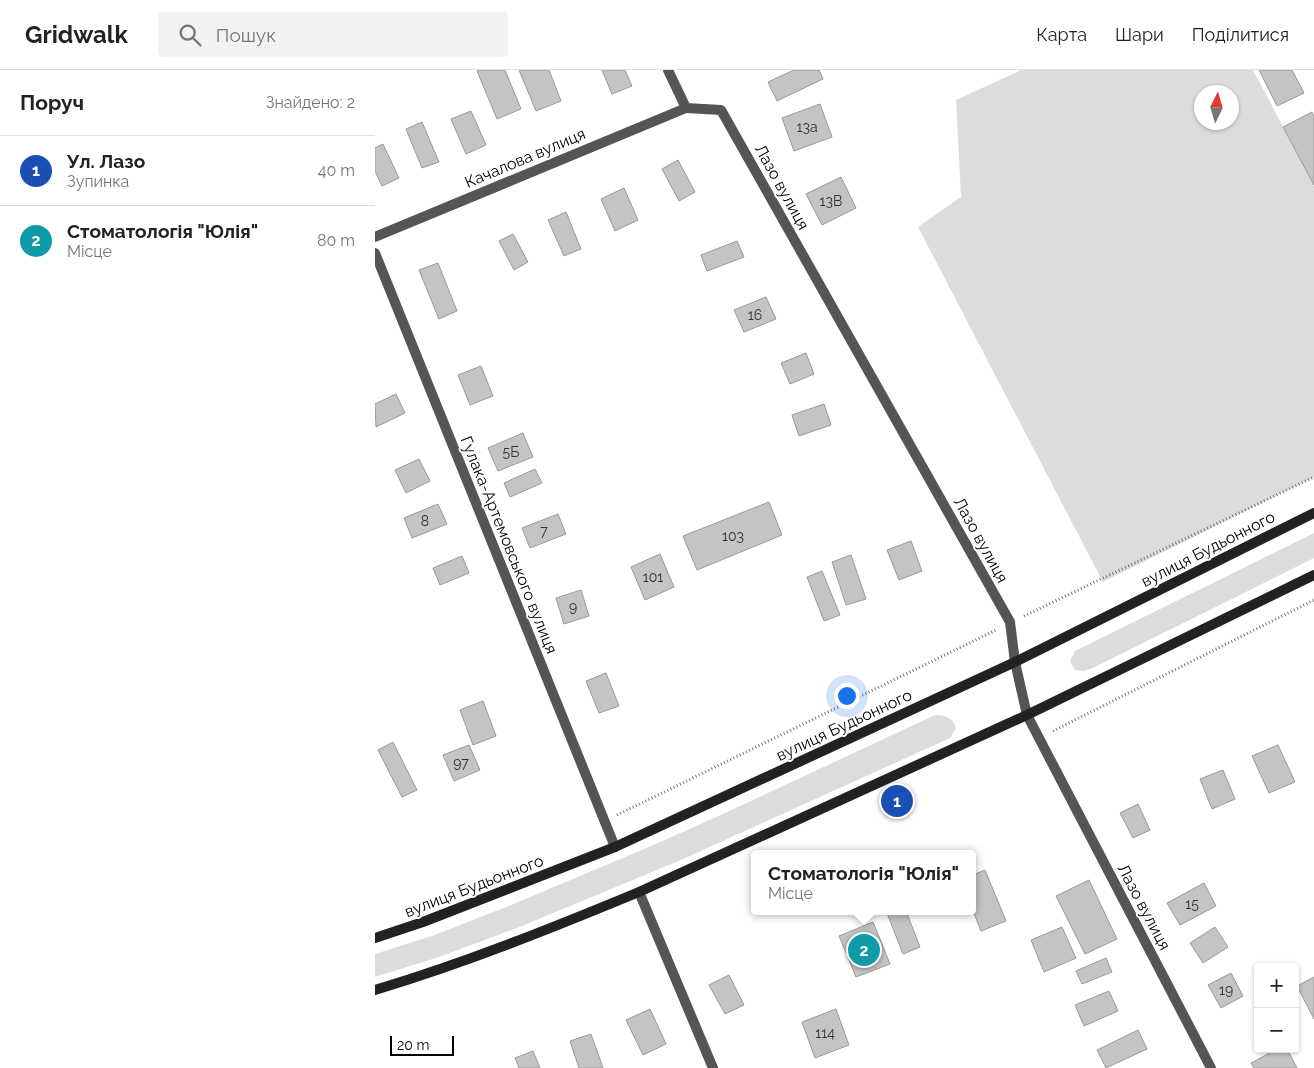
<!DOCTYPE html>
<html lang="uk">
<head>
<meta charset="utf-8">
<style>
  body { margin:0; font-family:Raleway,sans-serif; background:#f2f2f2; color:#222 }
  .controls { position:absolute; right:15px; bottom:15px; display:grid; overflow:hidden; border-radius:5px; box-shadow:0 1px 4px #0004 }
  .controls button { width:45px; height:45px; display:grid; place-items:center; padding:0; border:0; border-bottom:1px solid #e0e0e0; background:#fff; color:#222; font:25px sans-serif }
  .compass { position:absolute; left:819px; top:15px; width:45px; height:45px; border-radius:50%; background:#fff; box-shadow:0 1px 4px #0004; rotate:5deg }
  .scale { position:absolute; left:15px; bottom:12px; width:64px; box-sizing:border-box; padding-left:5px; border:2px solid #000; border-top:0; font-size:14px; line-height:18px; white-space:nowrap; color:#000; -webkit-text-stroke:4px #fff; paint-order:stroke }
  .you { position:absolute; left:471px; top:625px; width:18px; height:18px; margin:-12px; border:4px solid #fff; border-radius:50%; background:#1a73e8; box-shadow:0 0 0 8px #1a73e833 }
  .badge { display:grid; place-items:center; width:32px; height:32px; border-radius:50%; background:#7c3aed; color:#fff; font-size:16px; font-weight:700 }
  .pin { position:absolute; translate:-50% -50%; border:2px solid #fff; box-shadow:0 1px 5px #0006 }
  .popup { position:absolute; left:376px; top:780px; width:225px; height:65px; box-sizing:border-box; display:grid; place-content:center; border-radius:5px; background:#fff; filter:drop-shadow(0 1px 4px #0005); font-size:16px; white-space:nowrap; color:#767676 }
  .popup b { font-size:19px; color:#222 }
  .popup::after { content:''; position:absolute; left:50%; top:100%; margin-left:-10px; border:10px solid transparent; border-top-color:#fff }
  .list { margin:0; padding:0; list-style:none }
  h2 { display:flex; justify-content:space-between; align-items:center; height:65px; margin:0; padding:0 20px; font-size:21px }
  h2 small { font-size:16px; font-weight:400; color:#767676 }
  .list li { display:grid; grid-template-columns:32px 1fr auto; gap:15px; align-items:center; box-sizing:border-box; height:70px; padding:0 20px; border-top:1px solid #e0e0e0 }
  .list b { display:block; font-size:19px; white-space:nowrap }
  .list p { margin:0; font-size:16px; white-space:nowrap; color:#767676 }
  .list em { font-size:16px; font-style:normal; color:#767676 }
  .icon { flex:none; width:28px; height:28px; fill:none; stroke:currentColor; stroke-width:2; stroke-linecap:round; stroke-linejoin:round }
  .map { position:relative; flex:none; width:939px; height:998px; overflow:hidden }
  header { display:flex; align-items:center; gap:30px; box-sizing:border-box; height:70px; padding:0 25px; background:#fff; border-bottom:1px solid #e0e0e0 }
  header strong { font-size:24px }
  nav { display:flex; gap:28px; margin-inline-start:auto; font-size:18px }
  .search { width:350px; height:45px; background:#f2f2f2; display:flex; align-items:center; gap:12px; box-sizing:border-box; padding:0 18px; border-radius:5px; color:#767676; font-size:19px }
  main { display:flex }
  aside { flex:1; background:#fff }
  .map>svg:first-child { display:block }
  .green { fill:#dcdcdc; fill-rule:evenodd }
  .building { fill:#c4c4c4; stroke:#999 }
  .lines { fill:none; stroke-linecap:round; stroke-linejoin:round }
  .path { stroke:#777; stroke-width:3; stroke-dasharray:1 2.5; stroke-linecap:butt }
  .minor { stroke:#555; stroke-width:10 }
  .secondary { stroke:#222; stroke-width:10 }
  .labels { text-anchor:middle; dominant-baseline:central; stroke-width:4; stroke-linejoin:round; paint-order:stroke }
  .number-label { font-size:14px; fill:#313131 }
  .street-label { font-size:16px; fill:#000; stroke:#fff }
</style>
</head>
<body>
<header>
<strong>Gridwalk</strong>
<div class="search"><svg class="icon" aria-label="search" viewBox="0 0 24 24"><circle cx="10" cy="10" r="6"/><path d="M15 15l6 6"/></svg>Пошук</div>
<nav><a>Карта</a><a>Шари</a><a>Поділитися</a></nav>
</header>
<main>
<aside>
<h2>Поруч<small>Знайдено: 2</small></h2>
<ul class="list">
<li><span class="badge" style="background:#1a4fb4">1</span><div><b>Ул. Лазо</b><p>Зупинка</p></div><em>40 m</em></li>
<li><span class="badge" style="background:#0f9aa8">2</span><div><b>Стоматологія &quot;Юлія&quot;</b><p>Місце</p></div><em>80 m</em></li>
</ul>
</aside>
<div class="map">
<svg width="939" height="998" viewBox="0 0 939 998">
  <rect width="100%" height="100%" fill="#fff"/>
  <g class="green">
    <path d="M 646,0 L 878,0 L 939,115 L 939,407 L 728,512 L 543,157 L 586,127 L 581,30 ZM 826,22 L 856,22 L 856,52 L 826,52 Z"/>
    <path d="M 939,463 L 939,488 L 718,598 L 708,601 L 700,600 L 695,591 L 700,581 Z"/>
    <path d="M 560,645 L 570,646 L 578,651 L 581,658 L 575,668 L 306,790 L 142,858 L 64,887 L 0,907 L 0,884 L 57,866 L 136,835 L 274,777 L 348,744 Z"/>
  </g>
  <g class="building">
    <path d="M 104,0 L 130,0 L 146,39 L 122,49 L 102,1 Z"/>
    <path d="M 144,0 L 174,0 L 186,31 L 161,41 Z"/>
    <path d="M 227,0 L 250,0 L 257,16 L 237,24 Z"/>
    <path d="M 419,0 L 444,0 L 448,9 L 402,31 L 393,12 Z"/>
    <path d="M 884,0 L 917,0 L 929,23 L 902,36 Z"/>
    <path d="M 445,34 L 457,67 L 419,81 L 407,48 Z"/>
    <path d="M 96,41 L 111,75 L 91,84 L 76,49 Z"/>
    <path d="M 937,42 L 939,47 L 939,115 L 908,57 Z"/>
    <path d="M 47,52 L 64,92 L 47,98 L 31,59 Z"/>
    <path d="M 8,74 L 24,108 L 7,116 L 0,101 L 0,78 Z"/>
    <path d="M 303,90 L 320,122 L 304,131 L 287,99 Z"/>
    <path d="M 466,107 L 481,138 L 447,155 L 431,124 Z"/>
    <path d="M 249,118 L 263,150 L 240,161 L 226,129 Z"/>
    <path d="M 191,142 L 206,179 L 189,186 L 173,150 Z"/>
    <path d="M 138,164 L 153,192 L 139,200 L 124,171 Z"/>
    <path d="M 362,171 L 369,187 L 332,201 L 326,185 Z"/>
    <path d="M 63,193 L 82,241 L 64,249 L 44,200 Z"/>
    <path d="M 391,227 L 401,249 L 369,262 L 359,240 Z"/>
    <path d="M 431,283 L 439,304 L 415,314 L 406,293 Z"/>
    <path d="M 106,296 L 118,326 L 95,335 L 83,305 Z"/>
    <path d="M 21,324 L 30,343 L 1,357 L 0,334 Z"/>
    <path d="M 449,334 L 456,355 L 424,366 L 417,345 Z"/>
    <path d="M 148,363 L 158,387 L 123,401 L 113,378 Z"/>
    <path d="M 44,389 L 55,411 L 31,423 L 20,400 Z"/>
    <path d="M 160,399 L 167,413 L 135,427 L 129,413 Z"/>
    <path d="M 394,432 L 407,465 L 322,500 L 308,466 Z"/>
    <path d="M 63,434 L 72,454 L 37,468 L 29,448 Z"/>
    <path d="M 183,444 L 191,464 L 155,478 L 147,458 Z"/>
    <path d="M 536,471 L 547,501 L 524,510 L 512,480 Z"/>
    <path d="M 285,484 L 299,517 L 270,530 L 256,497 Z"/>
    <path d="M 476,485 L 491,529 L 471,535 L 457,492 Z"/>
    <path d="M 87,486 L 94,503 L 65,515 L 58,498 Z"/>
    <path d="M 447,501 L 465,545 L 449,551 L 432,507 Z"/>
    <path d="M 206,520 L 214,546 L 189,554 L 181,528 Z"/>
    <path d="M 231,603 L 244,636 L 224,643 L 211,611 Z"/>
    <path d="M 108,631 L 121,666 L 98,675 L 85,640 Z"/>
    <path d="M 18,672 L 42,720 L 27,727 L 3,680 Z"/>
    <path d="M 94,675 L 105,700 L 79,711 L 68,685 Z"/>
    <path d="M 903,675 L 920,712 L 894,723 L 877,686 Z"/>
    <path d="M 848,700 L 860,729 L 837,739 L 825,709 Z"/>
    <path d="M 763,734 L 775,760 L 758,768 L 745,743 Z"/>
    <path d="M 610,800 L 631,851 L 606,861 L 598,841 L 598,805 Z"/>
    <path d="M 714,810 L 742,869 L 710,884 L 681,826 Z"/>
    <path d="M 829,813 L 841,836 L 805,855 L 792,833 Z"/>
    <path d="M 515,841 L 531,841 L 545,877 L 528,884 L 512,843 Z"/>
    <path d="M 498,852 L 515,894 L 481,907 L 464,866 Z"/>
    <path d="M 687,857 L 701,888 L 669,902 L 656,870 Z"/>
    <path d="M 840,857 L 853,877 L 828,893 L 815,873 Z"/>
    <path d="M 731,888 L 737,902 L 707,914 L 701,901 Z"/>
    <path d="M 856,903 L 868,926 L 846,938 L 833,915 Z"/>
    <path d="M 354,905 L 369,935 L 350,944 L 334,915 Z"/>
    <path d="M 939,907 L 939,949 L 922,916 Z"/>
    <path d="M 734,921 L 743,941 L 709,956 L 700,935 Z"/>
    <path d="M 275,939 L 291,974 L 268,985 L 251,950 Z"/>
    <path d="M 461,939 L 474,975 L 440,988 L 427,952 Z"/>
    <path d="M 763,960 L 772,979 L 731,998 L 722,980 Z"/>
    <path d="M 216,964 L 228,998 L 204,998 L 195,971 Z"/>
    <path d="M 902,979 L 912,979 L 922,998 L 879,998 L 876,993 Z"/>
    <path d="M 158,981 L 165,998 L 144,998 L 140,988 Z"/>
  </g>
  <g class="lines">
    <g class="path">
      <path d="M 649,546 L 939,407"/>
      <path d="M 678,661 L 939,530"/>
      <path d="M 242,745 L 621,560"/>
    </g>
    <g class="minor">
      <path d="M 293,0 L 311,38 L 346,40 L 635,552 L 640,592 L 652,645 L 836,998"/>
      <path d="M 0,167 L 311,38"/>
      <path d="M 0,183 L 240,777"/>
      <path d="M 264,822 L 338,998"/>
    </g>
    <g class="secondary">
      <path d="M 0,868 L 48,852 L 240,777 L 640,592 L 939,443"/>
      <path d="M 0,920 C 90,893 177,858 264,822 L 652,645 L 939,505"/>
    </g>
  </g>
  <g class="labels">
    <g class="number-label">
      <text x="432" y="57">13а</text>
      <text x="456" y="131">13В</text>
      <text x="380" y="245">16</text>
      <text x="136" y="382">5Б</text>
      <text x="50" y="451">8</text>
      <text x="169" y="461">7</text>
      <text x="358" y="466">103</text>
      <text x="278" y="507">101</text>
      <text x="198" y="537">9</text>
      <text x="86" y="693">97</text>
      <text x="817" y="834">15</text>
      <text x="851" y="920">19</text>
      <text x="450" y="963">114</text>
    </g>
    <g class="street-label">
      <text transform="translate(150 88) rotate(-23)">Качалова вулиця</text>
      <text transform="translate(407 117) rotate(61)">Лазо вулиця</text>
      <text transform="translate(606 470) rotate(61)">Лазо вулиця</text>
      <text transform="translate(134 475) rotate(68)">Гулака-Артемовського вулиця</text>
      <text transform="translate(833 479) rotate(-27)">вулиця Будьонного</text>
      <text transform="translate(469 655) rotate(-25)">вулиця Будьонного</text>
      <text transform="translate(99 816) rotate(-21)">вулиця Будьонного</text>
      <text transform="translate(769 837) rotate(62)">Лазо вулиця</text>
    </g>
  </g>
</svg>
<div class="controls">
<button>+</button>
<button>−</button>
</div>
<svg class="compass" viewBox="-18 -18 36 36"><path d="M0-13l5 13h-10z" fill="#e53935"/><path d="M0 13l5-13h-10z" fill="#767676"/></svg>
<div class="scale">20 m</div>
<div class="you"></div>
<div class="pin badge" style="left:522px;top:731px;background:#1a4fb4">1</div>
<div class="pin badge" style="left:489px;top:880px;background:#0f9aa8">2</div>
<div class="popup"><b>Стоматологія &quot;Юлія&quot;</b>Місце</div>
</div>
</main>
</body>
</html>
